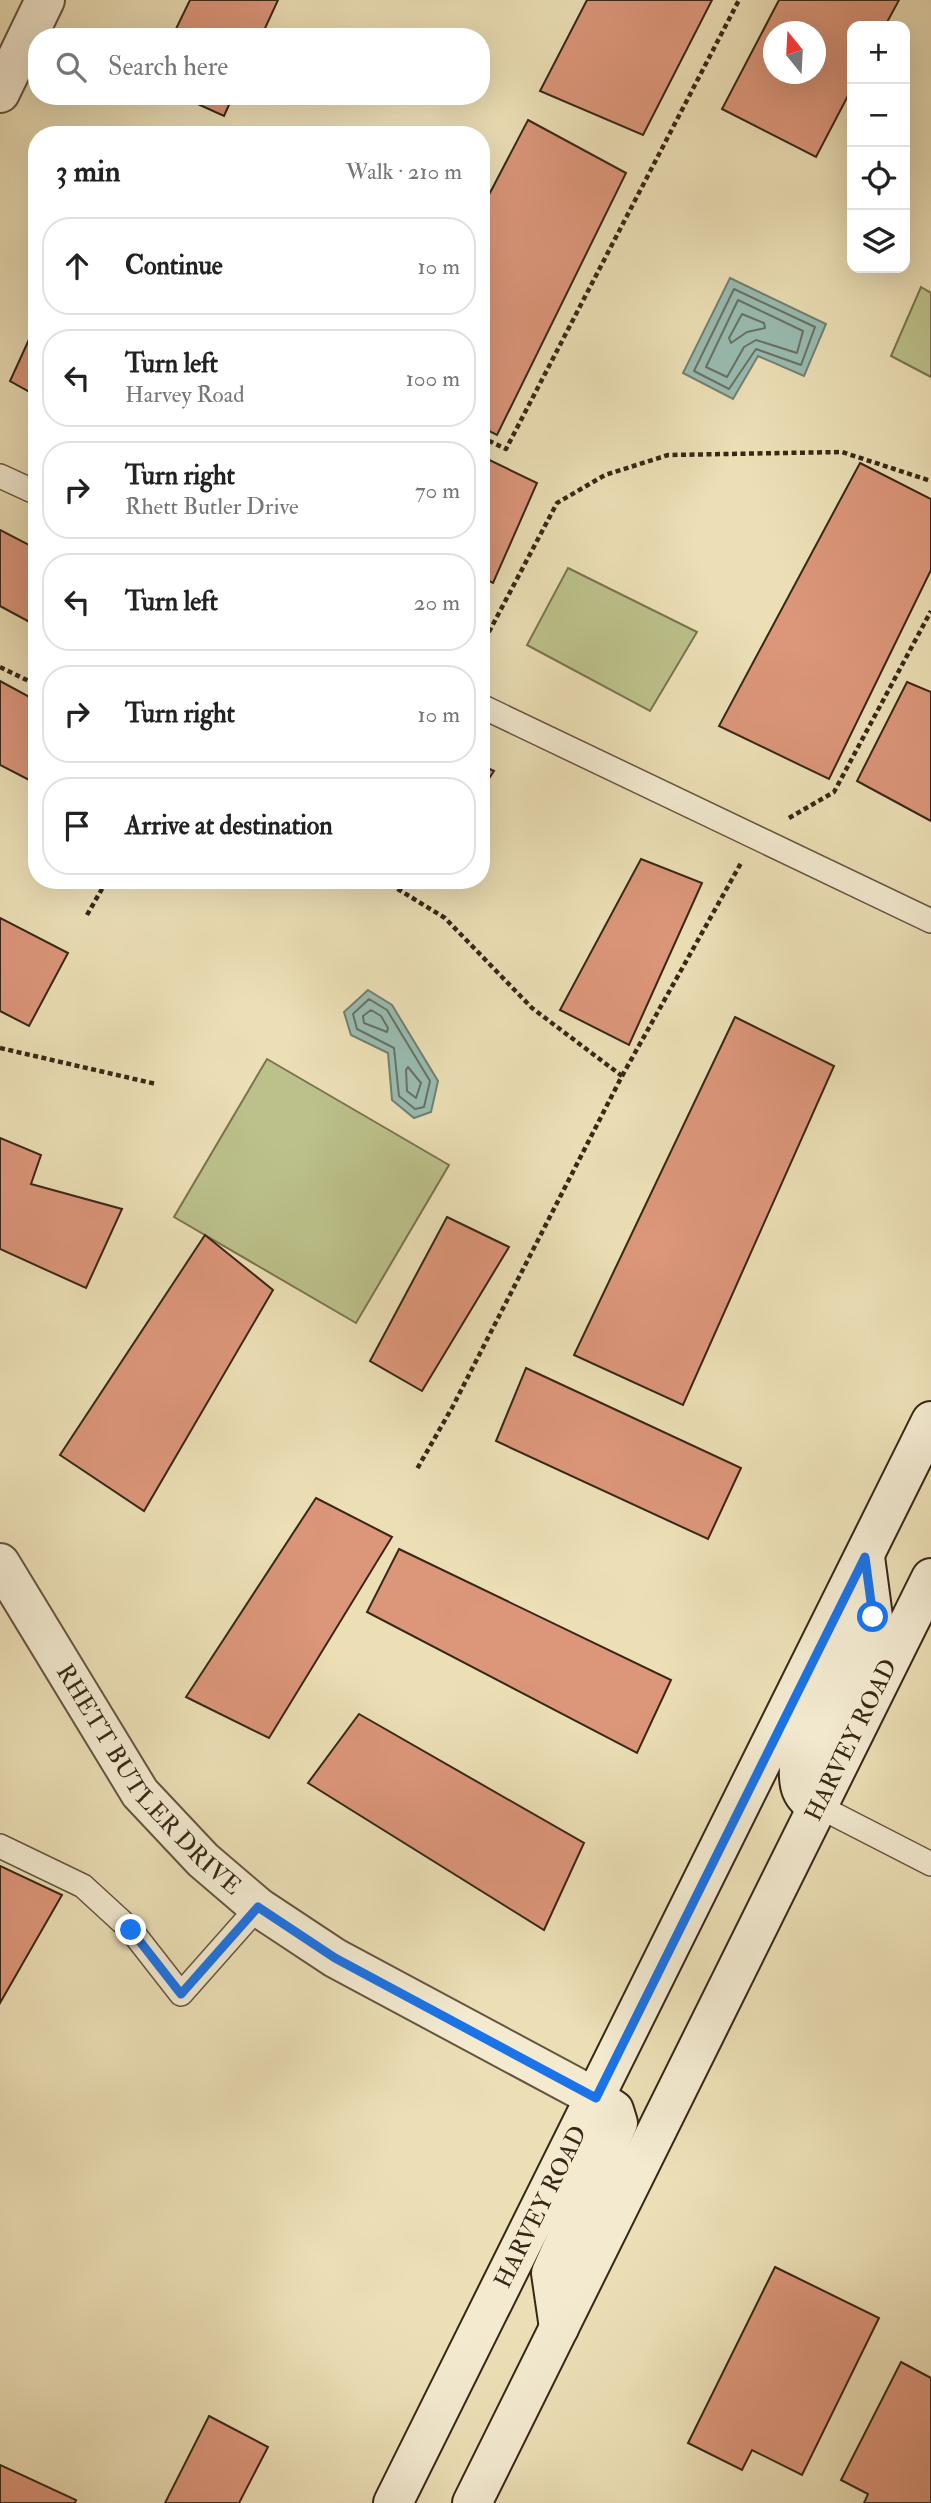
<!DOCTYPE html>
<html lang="en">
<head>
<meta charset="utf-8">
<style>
  body { margin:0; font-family:"IM FELL Double Pica",serif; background:#f2f2f2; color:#222 }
  .controls { position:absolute; right:21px; top:21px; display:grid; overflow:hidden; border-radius:14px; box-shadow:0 7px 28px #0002 }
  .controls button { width:63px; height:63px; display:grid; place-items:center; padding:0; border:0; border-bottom:2px solid #e0e0e0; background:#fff; color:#222; font:35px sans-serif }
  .compass { position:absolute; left:763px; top:21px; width:63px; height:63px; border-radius:50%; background:#fff; box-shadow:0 7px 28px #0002; rotate:342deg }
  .stop { position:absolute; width:21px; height:21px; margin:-16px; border:5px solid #1a73e8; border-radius:50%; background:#fff }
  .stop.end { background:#1a73e8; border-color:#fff; box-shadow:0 2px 7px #0008 }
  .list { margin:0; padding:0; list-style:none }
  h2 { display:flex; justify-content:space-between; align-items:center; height:91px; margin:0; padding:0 28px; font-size:30px }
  h2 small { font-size:23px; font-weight:400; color:#767676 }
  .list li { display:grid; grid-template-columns:46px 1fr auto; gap:21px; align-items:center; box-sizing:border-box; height:98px; margin:0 14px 14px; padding:0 14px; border:2px solid #e0e0e0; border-radius:28px }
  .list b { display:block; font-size:26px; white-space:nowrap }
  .list p { margin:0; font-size:23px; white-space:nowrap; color:#767676 }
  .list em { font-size:23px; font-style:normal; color:#767676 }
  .icon { flex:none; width:38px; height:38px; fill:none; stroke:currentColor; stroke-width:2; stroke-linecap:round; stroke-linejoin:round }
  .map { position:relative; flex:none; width:931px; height:2503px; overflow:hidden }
  .search { position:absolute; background:#fff; box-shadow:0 7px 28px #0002; left:28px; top:28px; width:462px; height:77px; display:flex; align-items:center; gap:18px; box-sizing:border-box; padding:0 24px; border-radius:28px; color:#767676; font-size:26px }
  .panel { position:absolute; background:#fff; box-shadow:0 7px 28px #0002; left:28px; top:126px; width:462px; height:763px; border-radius:28px }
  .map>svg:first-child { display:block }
  .green { fill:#bcc18b; stroke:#7a7450; stroke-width:2 }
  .water { fill:#99bcb1; stroke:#728073; stroke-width:2 }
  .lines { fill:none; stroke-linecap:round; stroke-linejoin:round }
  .shore { stroke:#687264; stroke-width:2 }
  .building { fill:#dc967a; stroke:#382716; stroke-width:2; fill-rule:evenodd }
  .lane-casing { stroke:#65553e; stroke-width:26 }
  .street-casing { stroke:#65553e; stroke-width:42 }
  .secondary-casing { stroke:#382716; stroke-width:42 }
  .path { stroke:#382716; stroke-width:4.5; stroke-dasharray:5 3.5; stroke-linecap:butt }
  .lane { stroke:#f3ead0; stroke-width:23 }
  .street { stroke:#f3ead0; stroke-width:38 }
  .secondary { stroke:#f3ead0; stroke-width:38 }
  .route { stroke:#1a73e8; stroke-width:9 }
  .labels { text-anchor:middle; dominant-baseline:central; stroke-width:6; stroke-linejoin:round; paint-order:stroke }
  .street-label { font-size:24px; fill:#382716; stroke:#f3ead0 }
</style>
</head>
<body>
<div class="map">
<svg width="931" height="2503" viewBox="0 0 931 2503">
  <rect width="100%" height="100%" fill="#ecdfb6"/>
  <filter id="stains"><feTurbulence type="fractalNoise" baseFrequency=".00286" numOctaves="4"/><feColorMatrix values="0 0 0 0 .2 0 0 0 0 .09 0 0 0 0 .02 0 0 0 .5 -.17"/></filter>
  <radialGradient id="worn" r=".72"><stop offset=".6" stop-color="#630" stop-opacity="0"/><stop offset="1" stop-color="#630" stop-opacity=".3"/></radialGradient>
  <g class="green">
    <path d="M 921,287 L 931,293 L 931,377 L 891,356 Z"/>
    <path d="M 568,568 L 697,632 L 650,711 L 527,645 Z"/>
    <path d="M 267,1059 L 449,1165 L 356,1323 L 174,1217 Z"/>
  </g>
  <g class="water">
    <path d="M 730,278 L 826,324 L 804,376 L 758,356 L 733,399 L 683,373 Z"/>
    <path d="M 368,990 L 392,1005 L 438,1081 L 431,1112 L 414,1118 L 392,1100 L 388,1053 L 351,1035 L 344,1012 Z"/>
  </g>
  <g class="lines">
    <g class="shore">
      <path d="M 734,289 L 815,327 L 801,365 L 756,349 L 729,389 L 694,371 Z"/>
      <path d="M 738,300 L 803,331 L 797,353 L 756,340 L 744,347 L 727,377 L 706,367 Z"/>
      <path d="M 742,314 L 764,323 L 765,328 L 747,332 L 731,343 L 729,338 Z"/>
      <path d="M 369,999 L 387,1010 L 430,1081 L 424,1107 L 415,1109 L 399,1096 L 394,1048 L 357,1029 L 353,1014 Z"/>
      <path d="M 371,1010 L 381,1016 L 388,1028 L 387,1032 L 364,1023 L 363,1016 Z"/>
      <path d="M 408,1067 L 421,1083 L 416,1098 L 407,1091 L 406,1070 Z"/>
    </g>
  </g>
  <g class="building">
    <path d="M 190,0 L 278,0 L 261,37 L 172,37 Z"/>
    <path d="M 587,0 L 712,0 L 643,135 L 540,91 Z"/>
    <path d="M 779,0 L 899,0 L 885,26 L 852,26 L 852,88 L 816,157 L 722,109 ZM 774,32 L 816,32 L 816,74 L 774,74 Z"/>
    <path d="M 180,96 L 233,96 L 224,116 Z"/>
    <path d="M 528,120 L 626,173 L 497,435 L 481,427 L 481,210 Z"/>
    <path d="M 37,322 L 37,396 L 10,381 Z"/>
    <path d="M 481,456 L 537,483 L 493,583 L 481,577 Z"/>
    <path d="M 860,463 L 931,499 L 931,570 L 829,779 L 719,726 Z"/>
    <path d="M 0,530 L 37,549 L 37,626 L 0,606 Z"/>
    <path d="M 0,681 L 37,701 L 37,784 L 0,765 Z"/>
    <path d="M 907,682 L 931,692 L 931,821 L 857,781 Z"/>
    <path d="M 481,765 L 494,771 L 481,791 Z"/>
    <path d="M 641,859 L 702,883 L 629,1045 L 560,1010 Z"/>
    <path d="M 0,918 L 68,953 L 29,1026 L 0,1011 Z"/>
    <path d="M 735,1017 L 834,1066 L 683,1405 L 574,1355 Z"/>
    <path d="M 0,1138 L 41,1155 L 31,1184 L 122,1209 L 86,1288 L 0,1249 Z"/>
    <path d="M 447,1217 L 509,1247 L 422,1391 L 370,1361 Z"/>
    <path d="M 205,1235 L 273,1290 L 144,1511 L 60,1455 Z"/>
    <path d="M 526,1368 L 741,1468 L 708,1539 L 496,1441 Z"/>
    <path d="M 316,1498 L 392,1537 L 269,1738 L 186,1697 Z"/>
    <path d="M 399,1549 L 671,1680 L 637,1753 L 367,1612 Z"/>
    <path d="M 359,1714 L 584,1843 L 544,1930 L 308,1783 Z"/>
    <path d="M 0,1866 L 62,1895 L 0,2003 Z"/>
    <path d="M 775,2267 L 879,2318 L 802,2475 L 752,2450 L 742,2470 L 688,2443 Z"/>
    <path d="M 901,2362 L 931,2378 L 931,2503 L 864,2503 L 868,2494 L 841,2480 Z"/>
    <path d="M 209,2416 L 268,2447 L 239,2503 L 165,2503 Z"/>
    <path d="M 0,2465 L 76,2500 L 75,2503 L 0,2503 Z"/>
  </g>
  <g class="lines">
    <g class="lane-casing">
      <g id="lane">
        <path d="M 0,476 L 37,493"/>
        <path d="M 481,706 L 931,921"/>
        <path d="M 818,1806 L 931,1864"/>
        <path d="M 0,1846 L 83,1886 L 131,1930 L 181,1994 L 258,1907"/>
      </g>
    </g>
    <g class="street-casing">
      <g id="street">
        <path d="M 0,93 L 45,0"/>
        <path id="s1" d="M 0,1563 L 140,1793 L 203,1860 L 258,1907 L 335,1958 L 596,2098"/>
      </g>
    </g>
    <g class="secondary-casing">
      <g id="secondary">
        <path d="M 818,1806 C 800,1797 798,1785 799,1766 L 873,1617 L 865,1557"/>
        <path d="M 559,2328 L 551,2273 L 618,2123 L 614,2110 L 596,2098"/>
        <path id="s2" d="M 393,2503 L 931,1421"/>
        <path id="s3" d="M 472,2503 L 931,1578"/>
      </g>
    </g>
    <g class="path">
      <path d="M 481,437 L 506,449 L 739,0"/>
      <path d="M 481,647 L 557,503 L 605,475 L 668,455 L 842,452 L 931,481"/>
      <path d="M 0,667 L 37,685"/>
      <path d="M 789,818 L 834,792 L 931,611"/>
      <path d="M 383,880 L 445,918 L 532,1008 L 622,1076 L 453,1406 L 417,1469"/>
      <path d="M 87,915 L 107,880"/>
      <path d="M 0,1048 L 156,1084"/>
      <path d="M 622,1076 L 741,863"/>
    </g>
    <use href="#lane" class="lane"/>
    <use href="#street" class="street"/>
    <use href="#secondary" class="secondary"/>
  </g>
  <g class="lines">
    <path class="route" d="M 131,1930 L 181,1994 L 258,1907 L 335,1958 L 596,2098 L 865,1557 L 873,1617"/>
  </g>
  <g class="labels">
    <g class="street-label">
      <text stroke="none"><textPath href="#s3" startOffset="852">HARVEY ROAD</textPath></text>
      <text stroke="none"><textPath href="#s1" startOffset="264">RHETT BUTLER DRIVE</textPath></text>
      <text stroke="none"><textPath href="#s2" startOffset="331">HARVEY ROAD</textPath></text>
    </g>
  </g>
  <rect width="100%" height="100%" filter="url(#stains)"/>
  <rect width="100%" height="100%" fill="url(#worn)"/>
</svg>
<div class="controls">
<button>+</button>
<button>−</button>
<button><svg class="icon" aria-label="locate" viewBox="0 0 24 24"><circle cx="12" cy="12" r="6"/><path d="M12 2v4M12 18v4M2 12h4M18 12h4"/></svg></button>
<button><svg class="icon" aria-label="layers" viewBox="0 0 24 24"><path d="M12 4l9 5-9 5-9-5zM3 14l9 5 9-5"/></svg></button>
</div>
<svg class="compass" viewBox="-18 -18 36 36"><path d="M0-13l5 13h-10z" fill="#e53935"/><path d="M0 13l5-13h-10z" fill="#767676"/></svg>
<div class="stop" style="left:873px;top:1617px"></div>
<div class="stop end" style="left:131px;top:1930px"></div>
<div class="search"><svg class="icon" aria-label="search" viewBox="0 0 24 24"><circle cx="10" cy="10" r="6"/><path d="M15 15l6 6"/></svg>Search here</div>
<section class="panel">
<h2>3 min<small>Walk · 210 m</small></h2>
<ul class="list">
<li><svg class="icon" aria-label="ahead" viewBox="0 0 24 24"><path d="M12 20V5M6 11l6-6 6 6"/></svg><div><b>Continue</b></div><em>10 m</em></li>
<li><svg class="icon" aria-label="left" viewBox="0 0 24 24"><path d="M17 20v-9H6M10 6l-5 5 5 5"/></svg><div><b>Turn left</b><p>Harvey Road</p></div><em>100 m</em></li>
<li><svg class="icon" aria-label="right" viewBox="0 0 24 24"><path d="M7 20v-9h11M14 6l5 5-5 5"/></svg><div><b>Turn right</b><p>Rhett Butler Drive</p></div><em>70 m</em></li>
<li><svg class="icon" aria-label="left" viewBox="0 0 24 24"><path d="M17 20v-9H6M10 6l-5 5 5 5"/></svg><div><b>Turn left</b></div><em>20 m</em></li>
<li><svg class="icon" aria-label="right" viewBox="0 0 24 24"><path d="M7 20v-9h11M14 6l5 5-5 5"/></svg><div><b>Turn right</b></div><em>10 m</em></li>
<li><svg class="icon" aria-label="arrive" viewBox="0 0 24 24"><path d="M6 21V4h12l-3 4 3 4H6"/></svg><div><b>Arrive at destination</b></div></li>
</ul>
</section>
</div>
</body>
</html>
